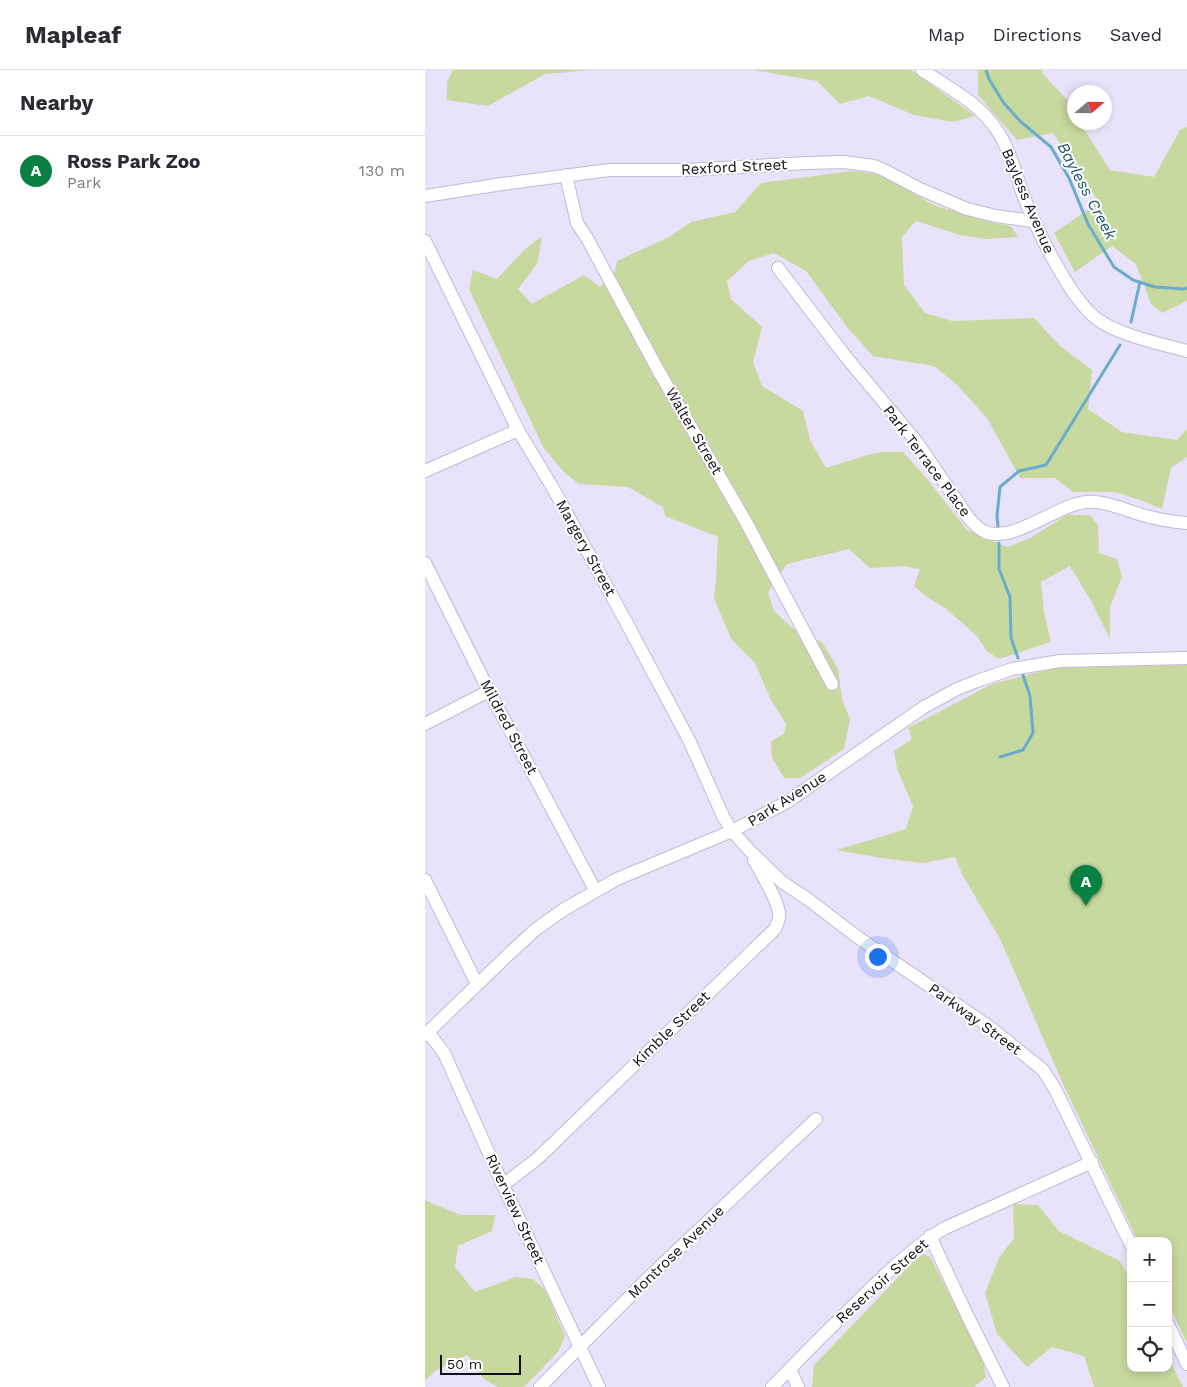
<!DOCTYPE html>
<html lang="en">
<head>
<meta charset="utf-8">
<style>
  body { margin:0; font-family:"Work Sans",sans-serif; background:#f2f2f3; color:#2b2b33 }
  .controls { position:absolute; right:15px; bottom:15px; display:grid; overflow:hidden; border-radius:10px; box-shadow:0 2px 8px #0003 }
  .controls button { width:45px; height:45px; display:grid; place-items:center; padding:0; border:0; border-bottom:1px solid #e1e1e2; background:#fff; color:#2b2b33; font:25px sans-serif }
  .compass { position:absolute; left:642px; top:15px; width:45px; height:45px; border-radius:50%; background:#fff; box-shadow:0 2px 8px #0003; rotate:70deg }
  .scale { position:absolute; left:15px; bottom:12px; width:81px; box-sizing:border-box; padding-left:5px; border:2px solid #110f17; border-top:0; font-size:14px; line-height:18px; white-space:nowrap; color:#110f17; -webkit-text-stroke:4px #fff; paint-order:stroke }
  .you { position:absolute; left:452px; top:886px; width:18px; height:18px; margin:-12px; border:4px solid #fff; border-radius:50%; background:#1a73e8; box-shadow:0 0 0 8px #1a73e833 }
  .badge { display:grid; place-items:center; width:32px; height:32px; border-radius:50%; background:#0b8043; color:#fff; font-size:16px; font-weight:700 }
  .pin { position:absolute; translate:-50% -41px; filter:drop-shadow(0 1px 2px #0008) }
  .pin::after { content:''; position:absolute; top:26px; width:18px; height:15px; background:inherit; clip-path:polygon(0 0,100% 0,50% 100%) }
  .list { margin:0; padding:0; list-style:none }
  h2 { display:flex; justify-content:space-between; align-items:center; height:65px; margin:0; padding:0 20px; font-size:21px }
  h2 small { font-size:16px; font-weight:400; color:#7c7c81 }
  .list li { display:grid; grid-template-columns:32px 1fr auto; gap:15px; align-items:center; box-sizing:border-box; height:70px; padding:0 20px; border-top:1px solid #e1e1e2 }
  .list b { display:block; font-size:19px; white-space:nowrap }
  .list p { margin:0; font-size:16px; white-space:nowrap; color:#7c7c81 }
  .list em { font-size:16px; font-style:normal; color:#7c7c81 }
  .icon { flex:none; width:28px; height:28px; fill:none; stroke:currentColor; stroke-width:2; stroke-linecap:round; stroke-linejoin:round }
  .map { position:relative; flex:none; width:762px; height:1317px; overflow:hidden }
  header { display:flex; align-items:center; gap:30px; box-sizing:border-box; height:70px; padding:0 25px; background:#fff; border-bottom:1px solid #e1e1e2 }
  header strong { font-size:24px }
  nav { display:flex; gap:28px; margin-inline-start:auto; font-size:18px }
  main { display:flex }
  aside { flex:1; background:#fff }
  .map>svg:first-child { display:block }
  .green { fill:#c7d99e }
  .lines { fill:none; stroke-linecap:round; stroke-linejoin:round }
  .stream { stroke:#69accb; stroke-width:3 }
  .minor-casing { stroke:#c1b9d2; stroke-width:14 }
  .minor { stroke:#fff; stroke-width:12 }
  .labels { text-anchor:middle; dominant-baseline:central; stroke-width:4; stroke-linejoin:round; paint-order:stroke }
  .street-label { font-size:15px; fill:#110f17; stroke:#fff }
  .water-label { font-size:16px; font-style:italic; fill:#21576e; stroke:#fff }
</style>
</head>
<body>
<header>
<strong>Mapleaf</strong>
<nav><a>Map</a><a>Directions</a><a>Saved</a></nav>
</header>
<main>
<aside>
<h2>Nearby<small></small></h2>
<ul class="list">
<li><span class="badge">A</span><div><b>Ross Park Zoo</b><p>Park</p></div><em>130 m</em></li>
</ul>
</aside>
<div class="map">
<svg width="762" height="1317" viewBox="0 0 762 1317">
  <rect width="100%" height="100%" fill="#e9e2fb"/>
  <g class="green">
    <path d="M 28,0 L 167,0 L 120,4 L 63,36 L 22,30 L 22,12 Z"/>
    <path d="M 328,0 L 486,0 L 550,46 L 528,52 L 489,45 L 444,26 L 415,34 L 392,11 Z"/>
    <path d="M 551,0 L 617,0 L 618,4 L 644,32 L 649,43 L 650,52 L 655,53 L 685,100 L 729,107 L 755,60 L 762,57 L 762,231 L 737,243 L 726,234 L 711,194 L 687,176 L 650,202 L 629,163 L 674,132 L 628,63 L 592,70 L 553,25 L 553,2 Z"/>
    <path d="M 427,101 L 453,104 L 511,136 L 568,153 L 586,156 L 593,167 L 560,169 L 535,165 L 491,151 L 477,167 L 479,215 L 500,243 L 527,251 L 609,248 L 635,276 L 667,300 L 663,339 L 697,362 L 752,370 L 762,359 L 762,387 L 746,398 L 737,439 L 718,431 L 690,422 L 648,422 L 630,408 L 595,408 L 562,348 L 531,314 L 509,296 L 448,286 L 422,257 L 381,201 L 349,183 L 324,191 L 302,211 L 306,229 L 337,257 L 328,292 L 337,316 L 378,341 L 385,370 L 401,398 L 442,385 L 456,382 L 478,382 L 503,410 L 542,460 L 582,477 L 605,468 L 642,445 L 665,445 L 673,455 L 674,483 L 692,489 L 697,507 L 685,537 L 685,569 L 665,529 L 645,496 L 616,512 L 619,542 L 626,572 L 574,589 L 562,581 L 552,566 L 520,538 L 502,527 L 489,516 L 495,499 L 477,496 L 445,498 L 424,479 L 362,494 L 343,522 L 349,541 L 366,557 L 397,572 L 413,599 L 417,629 L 425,649 L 419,679 L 375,708 L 359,708 L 347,688 L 346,671 L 359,664 L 361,654 L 345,628 L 330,593 L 306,569 L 289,528 L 291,509 L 293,467 L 240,446 L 238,437 L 203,417 L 154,414 L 139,402 L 118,377 L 44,219 L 48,200 L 72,209 L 100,179 L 117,166 L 112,194 L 93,219 L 107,234 L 159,205 L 175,217 L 190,201 L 192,191 L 244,167 L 266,152 L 310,142 L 336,113 Z"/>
    <path d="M 762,595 L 762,1273 L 743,1234 L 743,1171 L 713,1171 L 638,1014 L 576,871 L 537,804 L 530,787 L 498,793 L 456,788 L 412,780 L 481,759 L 488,736 L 472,699 L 469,681 L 487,669 L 483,658 L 567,614 L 631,598 Z"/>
    <path d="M 0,1130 L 6,1133 L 36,1145 L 70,1145 L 67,1161 L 33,1176 L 30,1197 L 50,1222 L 91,1207 L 108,1209 L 121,1221 L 140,1266 L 133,1282 L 99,1317 L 73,1317 L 59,1309 L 42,1285 L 10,1301 L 0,1311 Z"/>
    <path d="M 588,1134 L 613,1135 L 634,1161 L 695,1191 L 706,1212 L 706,1298 L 743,1298 L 743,1287 L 758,1317 L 669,1317 L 659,1286 L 627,1277 L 602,1297 L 572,1264 L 560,1223 L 574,1188 L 589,1168 Z"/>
    <path d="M 499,1184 L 505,1187 L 558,1289 L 561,1307 L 549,1317 L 387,1317 L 389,1295 L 491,1189 Z"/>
  </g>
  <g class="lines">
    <g class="stream">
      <path d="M 561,0 L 564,9 L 578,32 L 595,51 L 626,77 L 644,108 L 663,154 L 689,197 L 708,210 L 730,217 L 759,219 L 762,218"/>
      <path d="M 706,252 L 715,212"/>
      <path d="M 573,456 L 572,446 L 575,417 L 594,401 L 621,395 L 695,275"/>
      <path d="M 574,473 L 574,499 L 585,527 L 586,568 L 593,588"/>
      <path d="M 575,687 L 598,680 L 608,663 L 605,626 L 598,605"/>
    </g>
    <g class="minor-casing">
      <g id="minor">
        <path d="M 497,0 C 524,18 556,34 573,62 C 584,79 590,100 596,119 C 608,152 621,178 639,208 C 648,223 658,238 672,249 C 693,265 736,274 762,281"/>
        <path d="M 141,105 L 152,153 L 162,168 L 233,300 L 321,452 L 407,614"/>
        <path d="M 0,126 L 77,114 L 184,100 L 261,100 L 382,93 L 419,92 L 449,96 L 459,100 L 495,119 L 542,139 L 571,146 L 608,151"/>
        <path d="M 0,171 L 93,360 L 129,420 L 200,550 L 264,670 L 298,746 L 307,761 L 325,781 L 357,812 L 384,830 L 431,866 L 566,958 L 618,1000 L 630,1019 L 706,1175"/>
        <path d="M 353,198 L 421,287 L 491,371 L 543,447 C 548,453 553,459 560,462 C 590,473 631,435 661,432 C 678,430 701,440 717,445 C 732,449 746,452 762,453"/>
        <path d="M 0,401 L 93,360"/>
        <path d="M 0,493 L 64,621 L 170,820"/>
        <path d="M 0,654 L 64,621"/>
        <path d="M 0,810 L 52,914"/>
        <path d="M 3,962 L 19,983 L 78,1115 L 174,1317"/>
        <path d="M 0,965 L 85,883 L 110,860 L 138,840 L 192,809 L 307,761 L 362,732 L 499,637 L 532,619 L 552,611 L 587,599 L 635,591 L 762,588"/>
        <path d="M 78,1115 L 112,1089 L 350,859 C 352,854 355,849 354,843 C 352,828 337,805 329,790"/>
        <path d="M 505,1166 L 542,1245 L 578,1317"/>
        <path d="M 743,1254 L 762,1294"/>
        <path d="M 365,1299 L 373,1317"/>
        <path d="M 115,1317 L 225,1206 L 391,1049"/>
        <path d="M 347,1317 C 378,1285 409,1254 441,1223 C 466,1199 491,1175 520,1158 L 667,1092"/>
      </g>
    </g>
    <use href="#minor" class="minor"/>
  </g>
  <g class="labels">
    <g class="street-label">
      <text transform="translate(309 97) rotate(-3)">Rexford Street</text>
      <text transform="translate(603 131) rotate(67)">Bayless Avenue</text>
      <text transform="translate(269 361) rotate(60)">Walter Street</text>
      <text transform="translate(502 391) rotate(53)">Park Terrace Place</text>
      <text transform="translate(161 478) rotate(61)">Margery Street</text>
      <text transform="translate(84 657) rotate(62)">Mildred Street</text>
      <text transform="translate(362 729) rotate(-32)">Park Avenue</text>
      <text transform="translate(550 949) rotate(36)">Parkway Street</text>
      <text transform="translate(246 959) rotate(-44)">Kimble Street</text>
      <text transform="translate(90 1139) rotate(65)">Riverview Street</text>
      <text transform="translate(251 1182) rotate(-44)">Montrose Avenue</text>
      <text transform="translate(457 1211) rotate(-42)">Reservoir Street</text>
    </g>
    <g class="water-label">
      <text transform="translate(662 121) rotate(62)">Bayless Creek</text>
    </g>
  </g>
</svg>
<div class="controls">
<button>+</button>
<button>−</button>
<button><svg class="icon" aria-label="locate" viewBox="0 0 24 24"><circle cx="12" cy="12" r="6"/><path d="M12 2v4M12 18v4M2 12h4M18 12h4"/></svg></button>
</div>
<svg class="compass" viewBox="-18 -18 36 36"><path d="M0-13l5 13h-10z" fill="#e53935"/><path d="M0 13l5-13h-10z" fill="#7c7c81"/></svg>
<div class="scale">50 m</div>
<div class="you"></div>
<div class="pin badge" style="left:661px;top:836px">A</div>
</div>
</main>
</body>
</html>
